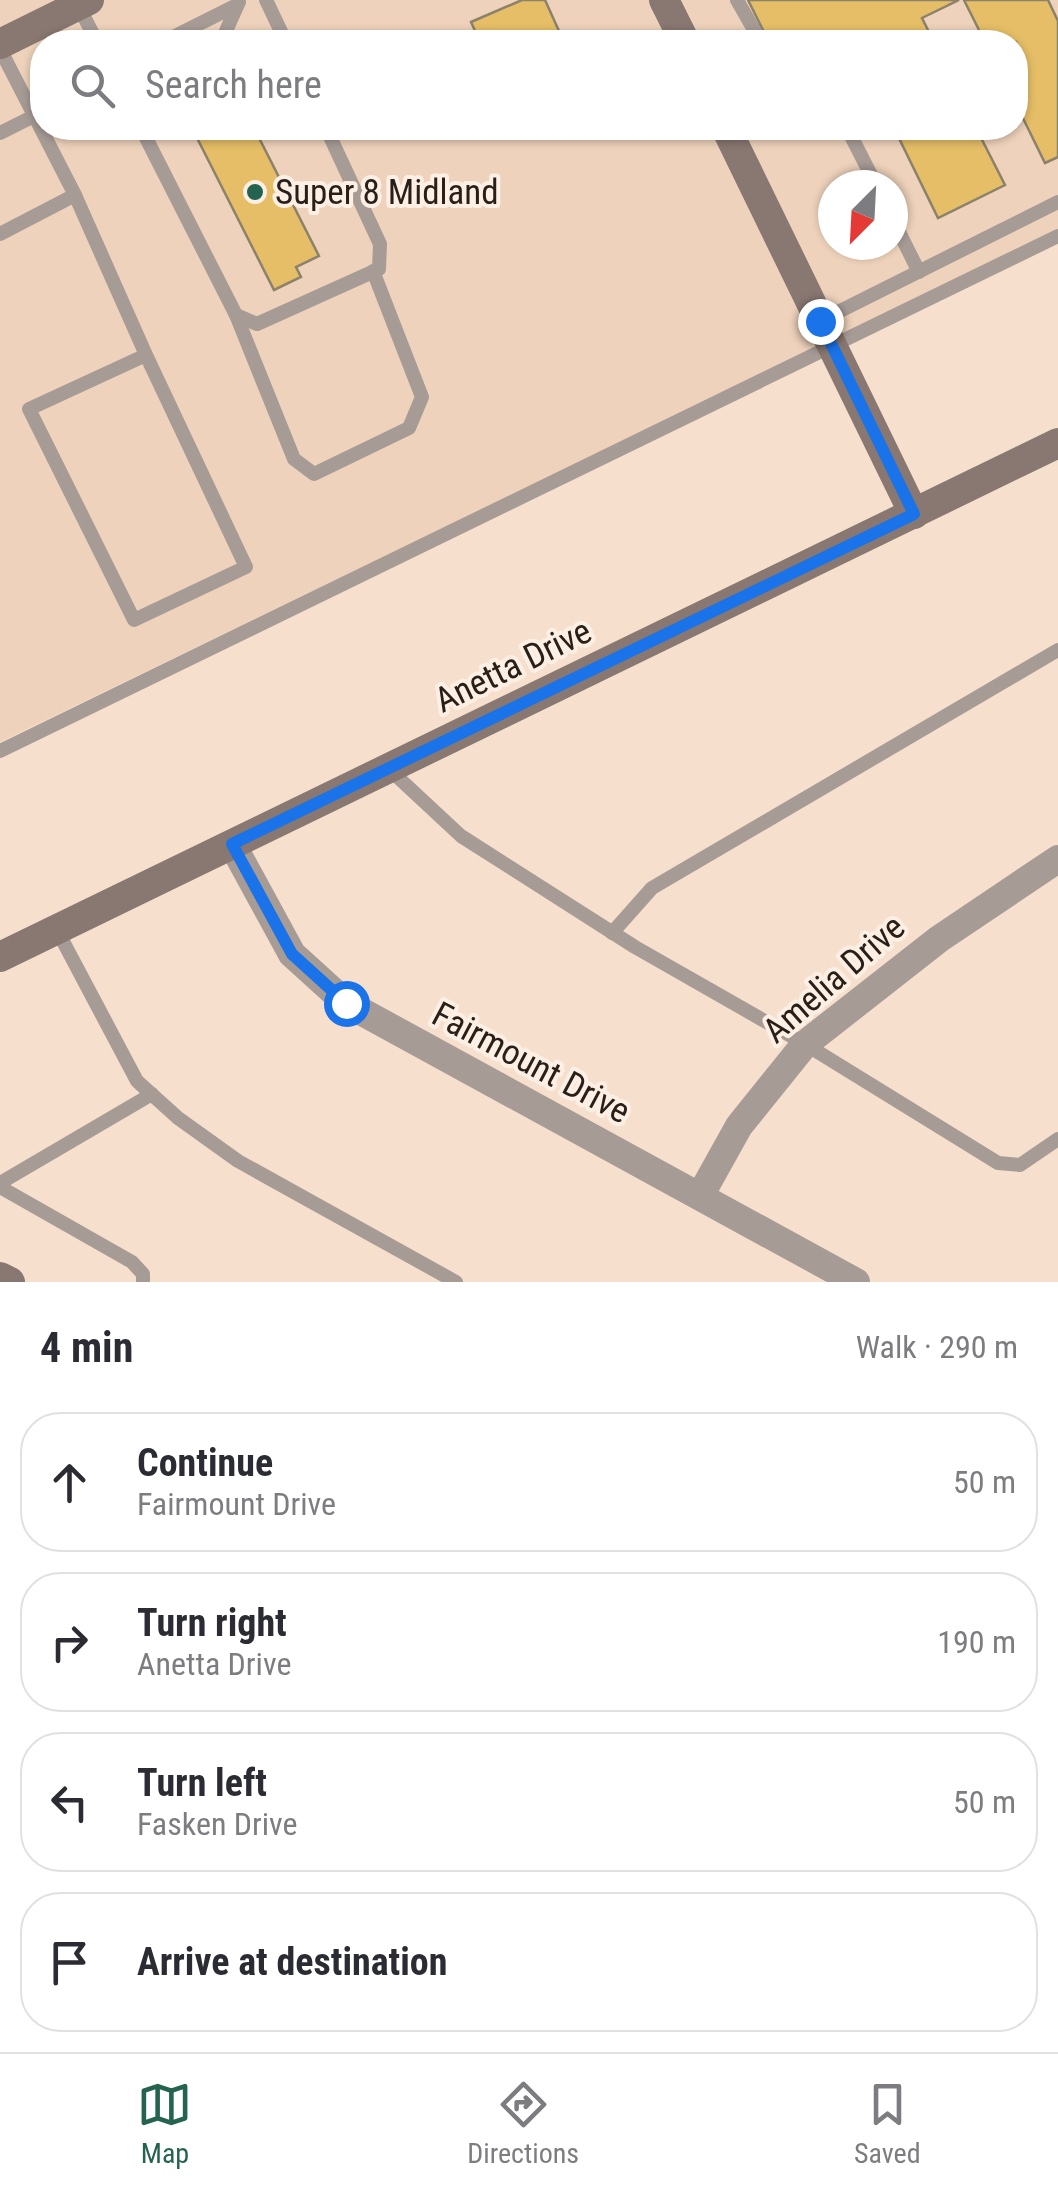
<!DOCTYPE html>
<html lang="en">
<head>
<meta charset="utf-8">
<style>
  body { margin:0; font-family:"Roboto Condensed",sans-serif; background:#f7f7f7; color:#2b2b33 }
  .compass { position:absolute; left:818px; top:170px; width:90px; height:90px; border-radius:50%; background:#fff; box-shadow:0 2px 8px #0004; rotate:204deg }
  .stop { position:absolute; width:30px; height:30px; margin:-22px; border:8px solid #1a73e8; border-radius:50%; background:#fff }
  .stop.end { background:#1a73e8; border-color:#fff; box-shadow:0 2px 10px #0008 }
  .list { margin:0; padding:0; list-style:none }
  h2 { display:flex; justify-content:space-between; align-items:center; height:130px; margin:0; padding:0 40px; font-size:42px }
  h2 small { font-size:32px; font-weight:400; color:#7c7c81 }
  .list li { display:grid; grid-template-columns:65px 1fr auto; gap:30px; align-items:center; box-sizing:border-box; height:140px; margin:0 20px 20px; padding:0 20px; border:2px solid #e1e1e2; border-radius:40px }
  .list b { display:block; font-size:38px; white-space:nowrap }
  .list p { margin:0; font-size:32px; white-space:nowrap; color:#7c7c81 }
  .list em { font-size:32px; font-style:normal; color:#7c7c81 }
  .icon { flex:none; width:55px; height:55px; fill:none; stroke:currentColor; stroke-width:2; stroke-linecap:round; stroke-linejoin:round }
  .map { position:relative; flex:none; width:1058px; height:1282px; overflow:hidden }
  .search { position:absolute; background:#fff; box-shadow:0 2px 8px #0004; left:30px; right:30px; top:30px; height:110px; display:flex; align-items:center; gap:25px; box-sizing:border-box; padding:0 35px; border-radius:40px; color:#7c7c81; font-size:38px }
  .sheet { height:770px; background:#fff }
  nav { display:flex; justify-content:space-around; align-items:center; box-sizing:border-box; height:140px; border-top:2px solid #e1e1e2; background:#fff; font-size:28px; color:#7c7c81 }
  nav a { display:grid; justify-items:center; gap:5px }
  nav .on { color:#246350 }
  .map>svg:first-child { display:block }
  .built { fill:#eed2bb; fill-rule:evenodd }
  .building { fill:#e6be67; stroke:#8c816a; stroke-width:2.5 }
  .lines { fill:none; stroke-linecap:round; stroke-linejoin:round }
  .lane { stroke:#a79b96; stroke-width:14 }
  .street { stroke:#a79b96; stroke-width:28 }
  .secondary { stroke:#897771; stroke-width:30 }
  .route { stroke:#1a73e8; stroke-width:12 }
  .poi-dot { fill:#246350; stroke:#fdefe4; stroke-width:4 }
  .labels { text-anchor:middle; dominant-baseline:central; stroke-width:8; stroke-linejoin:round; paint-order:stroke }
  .poi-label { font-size:35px; fill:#271f18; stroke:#fdefe4; text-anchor:start }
  .street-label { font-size:35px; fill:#271f18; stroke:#fdefe4 }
</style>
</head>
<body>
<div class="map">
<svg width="1058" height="1282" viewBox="0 0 1058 1282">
  <rect width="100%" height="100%" fill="#f6e0cd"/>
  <path class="built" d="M 0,0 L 1058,0 L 1058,231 L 0,742 ZM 42,42 L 1016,42 L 1016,128 L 42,128 ZM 833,185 L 893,185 L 893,245 L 833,245 Z"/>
  <g class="building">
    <path d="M 522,0 L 545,0 L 564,42 L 480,42 L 471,22 Z"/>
    <path d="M 748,0 L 959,0 L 922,18 L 934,42 L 769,42 Z"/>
    <path d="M 964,0 L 1048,0 L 1058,21 L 1058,157 L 1045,163 L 1016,104 L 1016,42 L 985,42 Z"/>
    <path d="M 192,128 L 254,128 L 319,256 L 296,267 L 301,277 L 274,290 Z"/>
    <path d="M 894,128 L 976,128 L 1005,185 L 938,218 Z"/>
  </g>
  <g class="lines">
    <g class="lane">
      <path d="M 266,0 L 286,42"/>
      <path d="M 737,0 L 761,42"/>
      <path d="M 78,5 L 97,42"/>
      <path d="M 163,42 L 237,5"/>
      <path d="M 221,42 L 239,2"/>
      <path d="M 0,49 L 75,195 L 0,234"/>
      <path d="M 141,128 L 236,315 L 257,324 L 379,269 L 380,244 L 326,128"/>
      <path d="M 847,128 L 876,185"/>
      <path d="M 0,133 L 34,116"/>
      <path d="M 75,195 L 146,355 L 246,567 L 134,620 L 29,409 L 146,355"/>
      <path d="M 893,220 L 919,272"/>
      <path d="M 236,315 L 294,459 L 314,474 L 409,428 L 422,397 L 373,271"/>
      <path d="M 820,321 L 1058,202"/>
      <path d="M 0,751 L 1058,236"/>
      <path d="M 389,769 L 461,836 L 635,947 L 805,1044 L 998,1163 L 1020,1165 L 1058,1139"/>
      <path d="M 57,930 L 137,1081 L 178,1118 L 238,1161 L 456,1282"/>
      <path d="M 612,933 L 652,888 L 1058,650"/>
      <path d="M 0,1183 L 152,1094"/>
      <path d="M 0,1187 L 132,1262 L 143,1274 L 143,1282"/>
    </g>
    <g class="street">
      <path d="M 232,844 L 292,954 L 346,1003 L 856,1282"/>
      <path d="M 700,1196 L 739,1126 L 805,1044 L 939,939 L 1058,859"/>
    </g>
    <g class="secondary">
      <path d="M 664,0 L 685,42"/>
      <path d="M 0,44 L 89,0"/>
      <path d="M 726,128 L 914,514"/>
      <path d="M 0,957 L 1058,443"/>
      <path d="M 0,1277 L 10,1282"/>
    </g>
  </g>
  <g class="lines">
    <path class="route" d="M 346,1003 L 292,954 L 232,844 L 914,514 L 820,321"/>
  </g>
  <circle class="poi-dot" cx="255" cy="192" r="10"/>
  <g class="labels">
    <g class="poi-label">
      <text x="275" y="192">Super 8 Midland</text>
    </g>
    <g class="street-label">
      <text transform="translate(513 666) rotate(-26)">Anetta Drive</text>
      <text transform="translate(834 979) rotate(-41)">Amelia Drive</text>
      <text transform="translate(531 1063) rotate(28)">Fairmount Drive</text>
    </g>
  </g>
</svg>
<svg class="compass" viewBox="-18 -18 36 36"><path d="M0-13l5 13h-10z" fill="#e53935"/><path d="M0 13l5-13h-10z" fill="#7c7c81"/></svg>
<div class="stop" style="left:346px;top:1003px"></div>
<div class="stop end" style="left:820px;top:321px"></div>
<div class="search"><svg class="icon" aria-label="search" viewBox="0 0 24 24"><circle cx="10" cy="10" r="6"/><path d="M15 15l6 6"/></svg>Search here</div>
</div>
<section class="sheet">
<h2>4 min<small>Walk · 290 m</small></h2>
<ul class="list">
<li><svg class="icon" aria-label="ahead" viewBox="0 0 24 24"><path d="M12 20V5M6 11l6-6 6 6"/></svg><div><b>Continue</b><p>Fairmount Drive</p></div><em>50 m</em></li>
<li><svg class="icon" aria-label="right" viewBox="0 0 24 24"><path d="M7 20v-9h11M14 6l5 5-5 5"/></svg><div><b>Turn right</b><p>Anetta Drive</p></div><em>190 m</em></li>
<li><svg class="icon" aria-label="left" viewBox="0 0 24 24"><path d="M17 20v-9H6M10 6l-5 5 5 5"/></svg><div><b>Turn left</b><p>Fasken Drive</p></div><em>50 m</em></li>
<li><svg class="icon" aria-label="arrive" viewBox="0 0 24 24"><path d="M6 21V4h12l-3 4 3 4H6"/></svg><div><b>Arrive at destination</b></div></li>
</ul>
</section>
<nav>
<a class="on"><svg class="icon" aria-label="map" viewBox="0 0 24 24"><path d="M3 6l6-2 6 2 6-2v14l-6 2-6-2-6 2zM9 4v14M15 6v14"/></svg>Map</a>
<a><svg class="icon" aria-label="directions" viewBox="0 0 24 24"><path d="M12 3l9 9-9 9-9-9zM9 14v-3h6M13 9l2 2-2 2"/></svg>Directions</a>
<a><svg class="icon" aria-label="saved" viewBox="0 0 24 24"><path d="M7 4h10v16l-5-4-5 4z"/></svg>Saved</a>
</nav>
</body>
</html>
